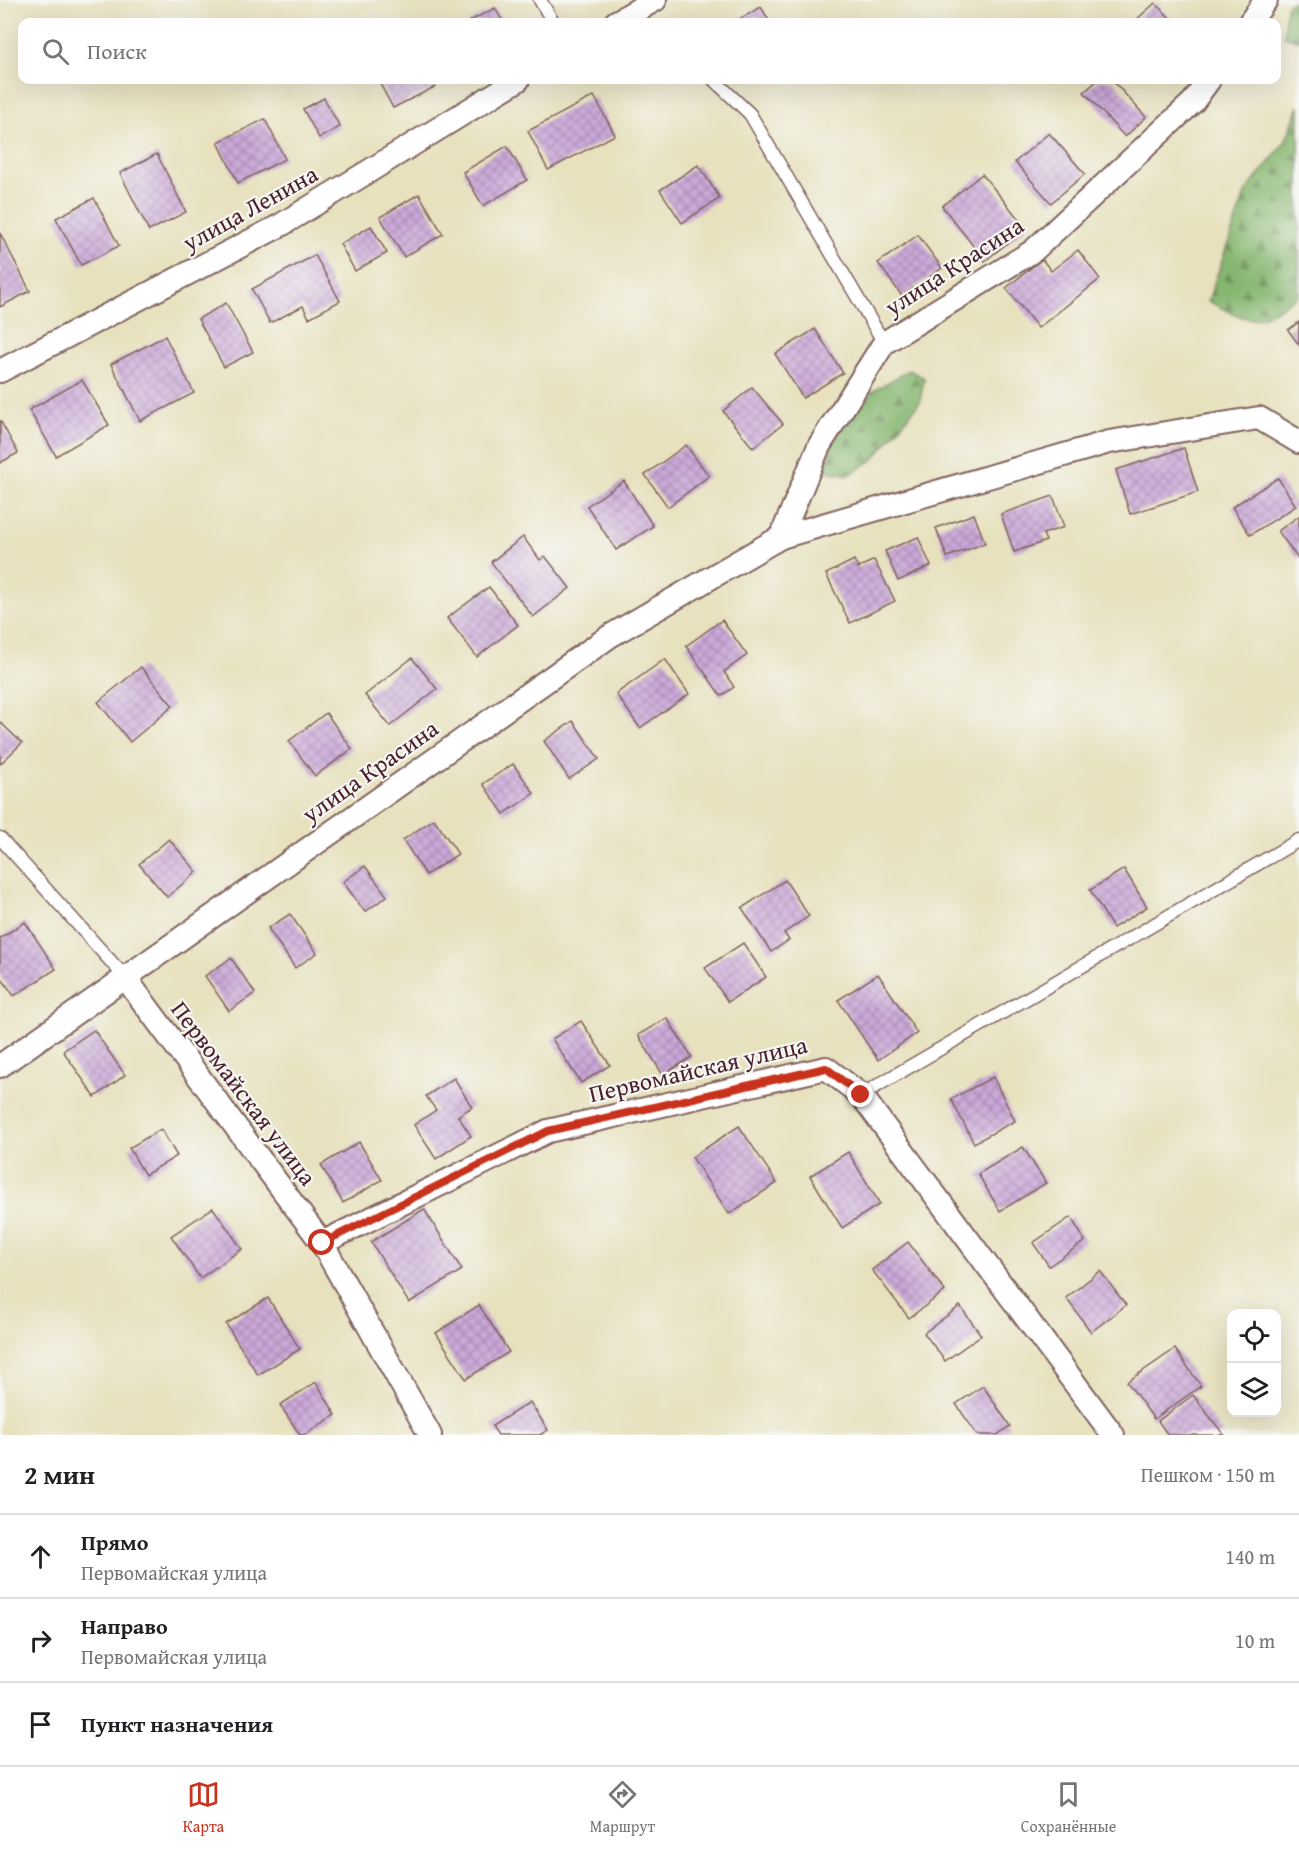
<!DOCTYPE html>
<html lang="ru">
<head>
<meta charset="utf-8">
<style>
  body { margin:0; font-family:"Gentium Book Plus",serif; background:#f2f2f2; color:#202124 }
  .controls { position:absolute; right:18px; bottom:18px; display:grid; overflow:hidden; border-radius:12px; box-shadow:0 6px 24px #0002 }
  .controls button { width:54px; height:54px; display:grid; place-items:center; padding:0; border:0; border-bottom:2px solid #e0e0e0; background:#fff; color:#202124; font:30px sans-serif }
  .stop { position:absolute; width:18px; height:18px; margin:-14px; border:4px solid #c8321e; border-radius:50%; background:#fff }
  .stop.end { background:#c8321e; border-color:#fff; box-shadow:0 2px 6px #0008 }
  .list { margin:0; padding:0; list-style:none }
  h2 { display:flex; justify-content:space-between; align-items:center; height:78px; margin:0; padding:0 24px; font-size:26px }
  h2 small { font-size:20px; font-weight:400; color:#757577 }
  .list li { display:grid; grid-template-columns:39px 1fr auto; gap:18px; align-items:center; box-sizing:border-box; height:84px; padding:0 24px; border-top:2px solid #e0e0e0 }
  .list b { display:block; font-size:22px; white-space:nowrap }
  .list p { margin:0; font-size:20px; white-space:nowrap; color:#757577 }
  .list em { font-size:20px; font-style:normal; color:#757577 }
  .icon { flex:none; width:33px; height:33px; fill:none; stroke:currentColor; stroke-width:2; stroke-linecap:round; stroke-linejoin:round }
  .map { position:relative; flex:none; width:1299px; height:1435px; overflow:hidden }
  .search { position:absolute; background:#fff; box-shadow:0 6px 24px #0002; left:18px; right:18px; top:18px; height:66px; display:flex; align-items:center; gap:15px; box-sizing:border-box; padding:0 21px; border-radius:12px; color:#757577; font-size:22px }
  .sheet { height:330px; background:#fff }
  nav { display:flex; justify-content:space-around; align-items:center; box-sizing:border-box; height:84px; border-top:2px solid #e0e0e0; background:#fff; font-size:16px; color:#757577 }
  nav a { display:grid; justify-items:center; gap:3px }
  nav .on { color:#c8321e }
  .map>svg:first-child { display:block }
  .forest { fill:url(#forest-firs); stroke:#686a4e; stroke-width:1.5 }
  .building { fill:url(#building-cross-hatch) }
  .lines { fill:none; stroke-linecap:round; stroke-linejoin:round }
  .lane-casing { stroke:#81635e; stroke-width:15 }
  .street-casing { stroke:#81635e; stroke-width:26 }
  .lane { stroke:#fff; stroke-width:12 }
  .street { stroke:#fff; stroke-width:22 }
  .route { stroke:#c8321e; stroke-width:8 }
  .labels { text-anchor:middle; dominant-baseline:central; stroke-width:4.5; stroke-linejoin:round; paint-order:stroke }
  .street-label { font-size:24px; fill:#4a1f2b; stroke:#f6f6f2 }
</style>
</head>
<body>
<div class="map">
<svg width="1299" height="1435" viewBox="0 0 1299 1435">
  <defs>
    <pattern id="forest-firs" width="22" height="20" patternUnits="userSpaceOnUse" patternTransform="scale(1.5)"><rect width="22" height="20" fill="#86b670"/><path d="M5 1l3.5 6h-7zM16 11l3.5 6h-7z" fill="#70935c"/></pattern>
    <pattern id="building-cross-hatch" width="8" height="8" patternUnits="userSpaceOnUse" patternTransform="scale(1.5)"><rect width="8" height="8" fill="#cba9d9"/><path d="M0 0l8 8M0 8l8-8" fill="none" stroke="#a789b0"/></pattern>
  </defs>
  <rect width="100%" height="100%" fill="#f6f6f2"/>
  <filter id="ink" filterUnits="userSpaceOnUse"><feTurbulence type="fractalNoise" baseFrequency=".0167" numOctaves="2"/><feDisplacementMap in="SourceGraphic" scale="12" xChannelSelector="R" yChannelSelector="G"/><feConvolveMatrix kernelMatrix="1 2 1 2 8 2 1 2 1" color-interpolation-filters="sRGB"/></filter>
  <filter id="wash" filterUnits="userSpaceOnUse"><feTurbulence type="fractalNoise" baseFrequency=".008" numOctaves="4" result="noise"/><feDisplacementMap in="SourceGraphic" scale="24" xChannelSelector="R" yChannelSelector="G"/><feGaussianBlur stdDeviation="1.35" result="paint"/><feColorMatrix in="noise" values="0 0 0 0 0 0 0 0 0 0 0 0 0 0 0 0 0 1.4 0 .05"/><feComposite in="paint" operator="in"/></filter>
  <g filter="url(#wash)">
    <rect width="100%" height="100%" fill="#e7e1be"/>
    <g class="forest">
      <path d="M 1295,0 L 1299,0 L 1299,41 L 1284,36 L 1286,6 Z"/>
      <path d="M 1299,106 L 1299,295 C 1254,325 1256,326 1208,301 L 1246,191 L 1285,142 Z"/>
      <path d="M 909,370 L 924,378 L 920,402 L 874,459 L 849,475 L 825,471 L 832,443 L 873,391 Z"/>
    </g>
    <g id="blocks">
      <g class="building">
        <path d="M 1155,3 L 1174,22 L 1135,21 Z"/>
        <path d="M 761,7 L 770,22 L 734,22 Z"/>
        <path d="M 495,8 L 503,22 L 468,22 Z"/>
        <path d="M 378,80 L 432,80 L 435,87 L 393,108 Z"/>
        <path d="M 1098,80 L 1112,80 L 1146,117 L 1125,137 L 1084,92 Z"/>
        <path d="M 594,96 L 615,135 L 548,170 L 528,131 Z"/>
        <path d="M 324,98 L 340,127 L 319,138 L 303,109 Z"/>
        <path d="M 265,119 L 285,159 L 238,183 L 218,142 Z"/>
        <path d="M 1049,133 L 1085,174 L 1051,203 L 1015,162 Z"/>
        <path d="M 507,146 L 527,180 L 483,206 L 463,172 Z"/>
        <path d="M 157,154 L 186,212 L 149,231 L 120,173 Z"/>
        <path d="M 698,165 L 720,198 L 682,223 L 660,190 Z"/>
        <path d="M 982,174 L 1026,228 L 985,261 L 942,206 Z"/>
        <path d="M 419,194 L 443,234 L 404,257 L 380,217 Z"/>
        <path d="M 94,198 L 119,246 L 81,265 L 56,218 Z"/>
        <path d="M 371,226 L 387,253 L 355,271 L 340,244 Z"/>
        <path d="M 0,233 L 30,291 L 0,307 Z"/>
        <path d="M 918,235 L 942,268 L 902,296 L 878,263 Z"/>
        <path d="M 1078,250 L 1100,279 L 1038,328 L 1006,288 L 1042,259 L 1051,271 Z"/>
        <path d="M 315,255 L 340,301 L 309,318 L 303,306 L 270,323 L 252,289 Z"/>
        <path d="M 226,303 L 253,352 L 224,367 L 198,319 Z"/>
        <path d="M 1299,322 L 1299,345 L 1288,330 Z"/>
        <path d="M 815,329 L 843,373 L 803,398 L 775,354 Z"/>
        <path d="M 165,336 L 194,393 L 140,421 L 111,364 Z"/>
        <path d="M 82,380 L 109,425 L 56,456 L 29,410 Z"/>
        <path d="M 752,387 L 783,424 L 753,448 L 723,411 Z"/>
        <path d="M 0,420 L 18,453 L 0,463 Z"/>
        <path d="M 686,445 L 709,476 L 668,507 L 645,475 Z"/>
        <path d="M 1184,448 L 1198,492 L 1130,514 L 1116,470 Z"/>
        <path d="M 1278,478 L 1296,506 L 1250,535 L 1232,507 Z"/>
        <path d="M 624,481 L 653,526 L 616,550 L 587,506 Z"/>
        <path d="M 1053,496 L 1064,527 L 1043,534 L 1046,541 L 1014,552 L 1001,514 Z"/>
        <path d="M 974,514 L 985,543 L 947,557 L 936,528 Z"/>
        <path d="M 1299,516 L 1299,560 L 1278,531 Z"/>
        <path d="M 523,537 L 540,560 L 545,556 L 570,588 L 533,617 L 491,562 Z"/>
        <path d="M 918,537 L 931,566 L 898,581 L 885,551 Z"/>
        <path d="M 854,560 L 858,568 L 874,560 L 895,601 L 850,623 L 826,574 Z"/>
        <path d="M 489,587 L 518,625 L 477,657 L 447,618 Z"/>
        <path d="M 722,620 L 747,655 L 724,672 L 734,687 L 721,696 L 686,646 Z"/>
        <path d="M 412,658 L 437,689 L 390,726 L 365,695 Z"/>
        <path d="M 665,659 L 689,694 L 640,728 L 616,694 Z"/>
        <path d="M 141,667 L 173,706 L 130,742 L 98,702 Z"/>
        <path d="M 326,713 L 352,749 L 315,776 L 289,741 Z"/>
        <path d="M 573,721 L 599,759 L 569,779 L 544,741 Z"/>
        <path d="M 0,722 L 22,743 L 0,764 Z"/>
        <path d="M 513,764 L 534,793 L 504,814 L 483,784 Z"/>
        <path d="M 434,819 L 458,854 L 426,875 L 403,840 Z"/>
        <path d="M 169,839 L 197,872 L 167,897 L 139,864 Z"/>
        <path d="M 365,866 L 387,896 L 365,912 L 343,882 Z"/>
        <path d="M 1124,869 L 1147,907 L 1113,928 L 1090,890 Z"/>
        <path d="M 785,880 L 809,916 L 784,933 L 789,940 L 771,952 L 742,908 Z"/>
        <path d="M 290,914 L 317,953 L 295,968 L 268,928 Z"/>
        <path d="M 25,922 L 56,969 L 14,996 L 0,976 L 0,938 Z"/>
        <path d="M 743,943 L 766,977 L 728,1002 L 705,968 Z"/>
        <path d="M 231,958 L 255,993 L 229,1011 L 205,976 Z"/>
        <path d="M 878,974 L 917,1033 L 878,1060 L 838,1000 Z"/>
        <path d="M 667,1018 L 692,1057 L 663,1075 L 638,1035 Z"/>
        <path d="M 581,1021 L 610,1065 L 581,1083 L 552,1039 Z"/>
        <path d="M 94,1030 L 125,1075 L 95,1097 L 63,1051 Z"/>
        <path d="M 993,1077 L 1015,1121 L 974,1143 L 951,1099 Z"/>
        <path d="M 454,1078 L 472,1107 L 458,1116 L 471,1136 L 436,1159 L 414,1125 L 436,1110 L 426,1096 Z"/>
        <path d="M 739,1126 L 777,1183 L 729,1214 L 692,1157 Z"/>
        <path d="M 161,1129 L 177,1156 L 145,1175 L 129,1148 Z"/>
        <path d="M 359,1142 L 382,1180 L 343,1203 L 321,1165 Z"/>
        <path d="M 1023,1147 L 1046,1183 L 1000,1211 L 978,1174 Z"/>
        <path d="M 848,1152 L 880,1204 L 842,1228 L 810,1176 Z"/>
        <path d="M 213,1208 L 242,1249 L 200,1278 L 171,1236 Z"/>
        <path d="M 424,1209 L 462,1270 L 409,1303 L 371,1242 Z"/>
        <path d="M 1071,1217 L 1085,1241 L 1049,1266 L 1033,1243 Z"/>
        <path d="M 908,1242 L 945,1291 L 909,1318 L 872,1270 Z"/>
        <path d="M 1100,1271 L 1126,1305 L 1091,1332 L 1066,1298 Z"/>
        <path d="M 268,1298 L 300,1349 L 258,1375 L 226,1324 Z"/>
        <path d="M 479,1305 L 509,1352 L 466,1379 L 436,1333 Z"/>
        <path d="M 960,1306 L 981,1335 L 945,1361 L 924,1333 Z"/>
        <path d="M 1175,1349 L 1201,1386 L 1154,1419 L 1127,1382 Z"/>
        <path d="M 316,1382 L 336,1415 L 304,1435 L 300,1435 L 280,1405 Z"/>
        <path d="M 983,1386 L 1010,1426 L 997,1435 L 977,1435 L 956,1404 Z"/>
        <path d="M 1193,1395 L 1224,1435 L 1168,1435 L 1158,1421 Z"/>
        <path d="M 530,1402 L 548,1430 L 540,1435 L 498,1435 L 492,1426 Z"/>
      </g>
    </g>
  </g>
  <g filter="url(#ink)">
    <use href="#blocks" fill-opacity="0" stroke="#81635e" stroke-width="1.5"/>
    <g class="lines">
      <g class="lane-casing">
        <g id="lane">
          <path d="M 540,0 L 553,22"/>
          <path d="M 714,80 L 750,114 L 884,343"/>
          <path d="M 0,838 L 124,976"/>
          <path d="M 861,1095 L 1299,840"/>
        </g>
      </g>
      <g class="street-casing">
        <g id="street">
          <path d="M 616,22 L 655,0"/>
          <path d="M 1250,22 L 1266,0"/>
          <path d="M 0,371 L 281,225 L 518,80"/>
          <path d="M 781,537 L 1109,442 L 1259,418 L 1299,442"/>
          <path d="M 124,976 L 322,1243 L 430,1435"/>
          <path d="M 0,1066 L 610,636 L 781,537 L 819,446 L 884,343 L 1033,251 L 1193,102 L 1209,80"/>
          <path d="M 322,1243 L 548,1131 L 826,1068 L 861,1095 L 1113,1435"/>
        </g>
      </g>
      <use href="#lane" class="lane"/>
      <use href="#street" class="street"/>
    </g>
  </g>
  <g class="lines" filter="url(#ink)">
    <path class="route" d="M 322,1243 L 548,1131 L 826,1068 L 861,1095"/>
  </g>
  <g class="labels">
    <g class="street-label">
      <text transform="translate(250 208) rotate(-29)">улица Ленина</text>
      <text transform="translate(954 266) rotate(-33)">улица Красина</text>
      <text transform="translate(370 771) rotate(-35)">улица Красина</text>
      <text transform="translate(698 1069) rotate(-13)">Первомайская улица</text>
      <text transform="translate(244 1093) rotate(53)">Первомайская улица</text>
    </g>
  </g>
</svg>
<div class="controls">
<button><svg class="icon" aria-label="locate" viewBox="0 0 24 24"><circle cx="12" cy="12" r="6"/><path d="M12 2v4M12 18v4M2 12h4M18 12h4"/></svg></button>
<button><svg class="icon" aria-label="layers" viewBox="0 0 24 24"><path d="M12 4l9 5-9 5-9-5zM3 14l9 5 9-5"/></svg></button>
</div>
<div class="stop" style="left:322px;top:1243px"></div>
<div class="stop end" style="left:861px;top:1095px"></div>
<div class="search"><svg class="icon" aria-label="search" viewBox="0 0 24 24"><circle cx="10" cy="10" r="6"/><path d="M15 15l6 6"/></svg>Поиск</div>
</div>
<section class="sheet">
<h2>2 мин<small>Пешком · 150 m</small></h2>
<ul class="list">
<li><svg class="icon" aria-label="ahead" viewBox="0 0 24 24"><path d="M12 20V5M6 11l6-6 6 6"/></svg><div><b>Прямо</b><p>Первомайская улица</p></div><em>140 m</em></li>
<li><svg class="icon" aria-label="right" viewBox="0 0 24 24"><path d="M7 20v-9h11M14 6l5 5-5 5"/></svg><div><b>Направо</b><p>Первомайская улица</p></div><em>10 m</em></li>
<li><svg class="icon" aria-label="arrive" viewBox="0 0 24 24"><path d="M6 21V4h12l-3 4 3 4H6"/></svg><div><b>Пункт назначения</b></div></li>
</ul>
</section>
<nav>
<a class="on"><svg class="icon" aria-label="map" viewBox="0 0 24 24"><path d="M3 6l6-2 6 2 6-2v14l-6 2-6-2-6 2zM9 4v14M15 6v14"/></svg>Карта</a>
<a><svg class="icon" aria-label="directions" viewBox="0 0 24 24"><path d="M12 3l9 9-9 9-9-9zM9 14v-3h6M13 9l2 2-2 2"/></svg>Маршрут</a>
<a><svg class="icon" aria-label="saved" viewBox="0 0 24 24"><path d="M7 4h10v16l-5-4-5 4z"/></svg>Сохранённые</a>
</nav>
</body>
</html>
